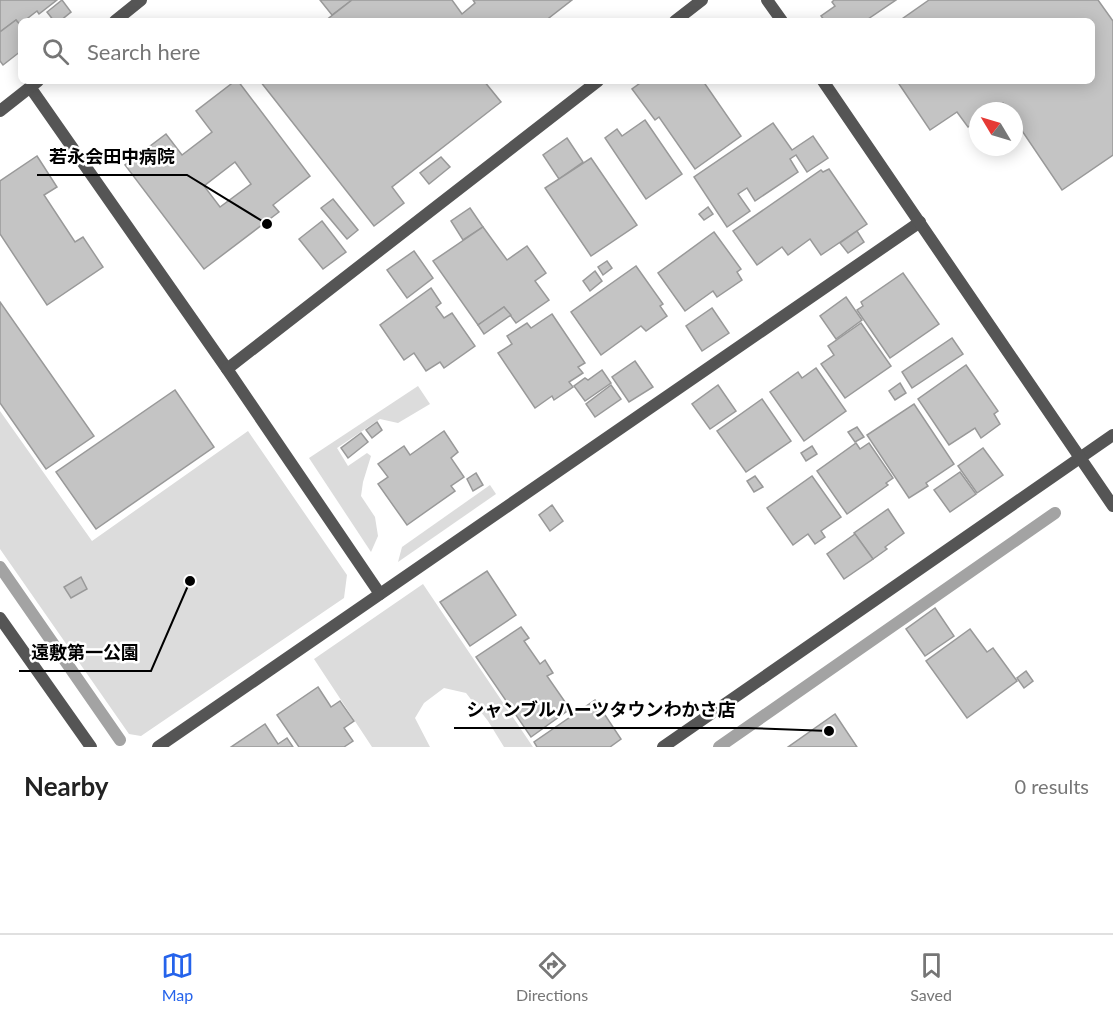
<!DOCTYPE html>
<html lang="en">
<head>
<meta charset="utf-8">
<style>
  body { margin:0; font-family:Lato,"Noto Sans JP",sans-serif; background:#f2f2f2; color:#222 }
  .compass { position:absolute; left:969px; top:102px; width:54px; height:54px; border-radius:50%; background:#fff; box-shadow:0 3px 15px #0003; rotate:308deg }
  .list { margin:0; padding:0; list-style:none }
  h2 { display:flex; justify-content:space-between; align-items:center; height:78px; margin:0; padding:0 24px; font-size:26px }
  h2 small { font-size:20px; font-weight:400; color:#767676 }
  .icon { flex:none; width:33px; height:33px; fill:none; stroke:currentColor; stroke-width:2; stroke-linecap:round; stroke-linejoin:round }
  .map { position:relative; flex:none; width:1113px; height:747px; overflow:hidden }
  .search { position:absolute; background:#fff; box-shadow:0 3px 15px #0003; left:18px; right:18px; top:18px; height:66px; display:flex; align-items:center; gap:15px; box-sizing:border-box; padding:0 21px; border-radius:9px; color:#767676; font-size:22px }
  .sheet { height:186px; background:#fff }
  nav { display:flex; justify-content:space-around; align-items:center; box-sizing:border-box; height:84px; border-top:2px solid #e0e0e0; background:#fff; font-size:16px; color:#767676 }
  nav a { display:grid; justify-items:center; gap:3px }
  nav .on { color:#2563eb }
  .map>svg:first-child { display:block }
  .green { fill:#dcdcdc }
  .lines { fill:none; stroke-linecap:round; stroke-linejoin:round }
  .stream { stroke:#a3a3a3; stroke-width:12 }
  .building { fill:#c4c4c4; stroke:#999; stroke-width:1.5; fill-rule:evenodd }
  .minor { stroke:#555; stroke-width:12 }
  .tertiary { stroke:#555; stroke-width:12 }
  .leader { fill:none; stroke:#000; stroke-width:2 }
  .callout-dot { fill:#000; stroke:#fff; stroke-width:2 }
  .callout-label { font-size:18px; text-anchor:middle; font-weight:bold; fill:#000; stroke:#fff; stroke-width:5; stroke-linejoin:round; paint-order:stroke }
</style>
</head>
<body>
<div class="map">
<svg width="1113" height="747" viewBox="0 0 1113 747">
  <rect width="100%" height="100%" fill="#fff"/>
  <g class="green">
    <path d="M 418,386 L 430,404 L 398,423 L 380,419 L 337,448 L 348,466 L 367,453 L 371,456 L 363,482 L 361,496 L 375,517 L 378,536 L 371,552 L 309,458 Z"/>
    <path d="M 0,411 L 92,541 L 248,431 L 347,575 L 344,598 L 141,736 L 129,734 L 0,549 Z"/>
    <path d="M 490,485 L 496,494 L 398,562 L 402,547 Z"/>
    <path d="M 423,584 L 533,747 L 504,747 L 488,721 L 466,693 L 444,688 L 424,703 L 415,718 L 430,747 L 372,747 L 314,659 Z"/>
  </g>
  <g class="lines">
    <g class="stream">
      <path d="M 0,567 L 120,740"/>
      <path d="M 719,747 L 1055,513"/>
    </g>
  </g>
  <g class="building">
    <path d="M 0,0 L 57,0 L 39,14 L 37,11 L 24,21 L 21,21 L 20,25 L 16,20 L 0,32 Z"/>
    <path d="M 62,0 L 71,12 L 60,21 L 54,21 L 47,12 Z"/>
    <path d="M 320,0 L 352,0 L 332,15 Z"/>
    <path d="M 352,0 L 452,0 L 462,14 L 475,3 L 473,0 L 572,0 L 545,21 L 325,21 Z"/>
    <path d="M 834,0 L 896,0 L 865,21 L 825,21 L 821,16 L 835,6 L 832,2 Z"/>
    <path d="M 929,0 L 1098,0 L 1113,21 L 1113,155 L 1062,190 L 1014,119 L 1014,111 L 1008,111 L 1003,103 L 991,111 L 978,111 L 978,120 L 968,127 L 957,112 L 930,130 L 897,81 L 1092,81 L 1092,21 L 899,21 Z"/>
    <path d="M 16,20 L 21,26 L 21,51 L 3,65 L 0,61 L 0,32 Z"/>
    <path d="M 235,81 L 238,81 L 310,176 L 273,205 L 279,212 L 204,269 L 125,165 L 166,134 L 182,155 L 212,132 L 196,111 ZM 235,162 L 251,184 L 220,207 L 204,186 Z"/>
    <path d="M 260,81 L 484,81 L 501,102 L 392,187 L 404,203 L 374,226 Z"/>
    <path d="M 643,81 L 703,81 L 741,136 L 695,169 L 659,117 L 655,120 L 632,89 Z"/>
    <path d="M 645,120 L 682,174 L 646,199 L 605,138 L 617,129 L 622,136 Z"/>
    <path d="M 773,123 L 792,150 L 813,136 L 828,158 L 807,172 L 796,155 L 790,159 L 798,172 L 755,201 L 747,188 L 738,194 L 750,211 L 727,227 L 694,177 Z"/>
    <path d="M 567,138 L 583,162 L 559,179 L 543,155 Z"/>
    <path d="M 37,156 L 57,187 L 44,195 L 75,242 L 83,237 L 103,267 L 47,305 L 0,234 L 0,181 Z"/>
    <path d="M 441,157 L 450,167 L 429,184 L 420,173 Z"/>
    <path d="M 591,158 L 637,225 L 591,256 L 545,188 Z"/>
    <path d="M 829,169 L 867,224 L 821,255 L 810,239 L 788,255 L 782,247 L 757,265 L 733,231 L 821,170 L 823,172 Z"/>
    <path d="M 333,199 L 358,230 L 347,239 L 321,208 Z"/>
    <path d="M 708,207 L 713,214 L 704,220 L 699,214 Z"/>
    <path d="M 470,208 L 483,227 L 463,240 L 451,221 Z"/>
    <path d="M 322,221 L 346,252 L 323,269 L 299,239 Z"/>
    <path d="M 483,227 L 507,260 L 527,246 L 546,273 L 535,281 L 549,300 L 516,323 L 504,307 L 478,325 L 433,261 Z"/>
    <path d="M 857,231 L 864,242 L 848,253 L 840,243 Z"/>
    <path d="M 714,232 L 741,269 L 737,272 L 742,280 L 717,297 L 713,291 L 685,311 L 658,273 Z"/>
    <path d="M 414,251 L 433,278 L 407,298 L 387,270 Z"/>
    <path d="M 607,261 L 612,268 L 603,275 L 598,267 Z"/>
    <path d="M 636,266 L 663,304 L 660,306 L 667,316 L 646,331 L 641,326 L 601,355 L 571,312 Z"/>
    <path d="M 595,271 L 602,281 L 590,291 L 583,281 Z"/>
    <path d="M 903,273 L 939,324 L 890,358 L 857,310 L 863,306 L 861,302 Z"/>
    <path d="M 431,288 L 441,303 L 436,307 L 444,318 L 452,313 L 475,346 L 444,368 L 440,362 L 426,371 L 414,353 L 404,360 L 380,325 Z"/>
    <path d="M 846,297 L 862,320 L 836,339 L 820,316 Z"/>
    <path d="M 0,302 L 94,436 L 46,469 L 0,403 Z"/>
    <path d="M 504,307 L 511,315 L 484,334 L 478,325 Z"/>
    <path d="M 712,308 L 729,333 L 702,351 L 686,326 Z"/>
    <path d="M 552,314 L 585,363 L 578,367 L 583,373 L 569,382 L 573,387 L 554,400 L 552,396 L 535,408 L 498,353 L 512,344 L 507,336 L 527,323 L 531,328 Z"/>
    <path d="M 861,323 L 891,366 L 845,398 L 821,364 L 834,355 L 828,346 Z"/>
    <path d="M 952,338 L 963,354 L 912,388 L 902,372 Z"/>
    <path d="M 635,361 L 653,387 L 629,402 L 612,377 Z"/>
    <path d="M 966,365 L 998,411 L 994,414 L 1000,424 L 981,438 L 975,428 L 949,445 L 918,399 Z"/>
    <path d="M 816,368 L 846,411 L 804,441 L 770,392 L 798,372 L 802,378 Z"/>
    <path d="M 602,370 L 611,383 L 585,401 L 574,386 L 585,378 L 588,380 Z"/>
    <path d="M 900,383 L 906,393 L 895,400 L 889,391 Z"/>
    <path d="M 611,385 L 621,399 L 595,417 L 586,404 Z"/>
    <path d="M 718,385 L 736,411 L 710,429 L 692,404 Z"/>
    <path d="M 175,390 L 214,447 L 96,529 L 56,472 Z"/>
    <path d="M 762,399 L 791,441 L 746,472 L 717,431 Z"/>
    <path d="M 914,404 L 954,464 L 926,483 L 928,486 L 909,498 L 867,435 Z"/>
    <path d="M 377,422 L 382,430 L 372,438 L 366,430 Z"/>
    <path d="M 857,427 L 864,437 L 855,442 L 848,432 Z"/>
    <path d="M 444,431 L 458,452 L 451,458 L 464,477 L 451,486 L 455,491 L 407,525 L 378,484 L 388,477 L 378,464 L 404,446 L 410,455 Z"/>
    <path d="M 361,433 L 368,442 L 348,458 L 341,448 Z"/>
    <path d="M 856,443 L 860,449 L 869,443 L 893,478 L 886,483 L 888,485 L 847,514 L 817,471 Z"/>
    <path d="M 812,446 L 817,454 L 806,461 L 801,453 Z"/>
    <path d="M 983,448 L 1003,475 L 977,493 L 958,466 Z"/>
    <path d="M 960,472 L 976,494 L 950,512 L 934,490 Z"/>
    <path d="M 476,473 L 483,485 L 473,491 L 467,479 Z"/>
    <path d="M 755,476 L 763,487 L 754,492 L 747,481 Z"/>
    <path d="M 812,476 L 841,517 L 821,531 L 825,537 L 815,544 L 808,534 L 793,545 L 767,508 Z"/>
    <path d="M 552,505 L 563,521 L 550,531 L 539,515 Z"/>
    <path d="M 888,509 L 904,533 L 885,547 L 887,549 L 873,559 L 854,533 Z"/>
    <path d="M 855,534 L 873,559 L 844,579 L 827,554 Z"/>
    <path d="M 487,571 L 516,615 L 470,646 L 440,602 Z"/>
    <path d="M 81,577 L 87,589 L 71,598 L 64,587 Z"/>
    <path d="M 935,608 L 954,636 L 925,656 L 906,629 Z"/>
    <path d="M 521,627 L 529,638 L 524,641 L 540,664 L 545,660 L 553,673 L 547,676 L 570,709 L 531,737 L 476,657 Z"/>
    <path d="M 970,629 L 987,652 L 993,648 L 1017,681 L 967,718 L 926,661 Z"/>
    <path d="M 1026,671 L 1033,681 L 1024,688 L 1017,678 Z"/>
    <path d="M 318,687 L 331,707 L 340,701 L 354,721 L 344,728 L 353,741 L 344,747 L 299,747 L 277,715 Z"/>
    <path d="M 595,700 L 621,739 L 610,747 L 537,747 L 534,742 Z"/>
    <path d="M 835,714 L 857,747 L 788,747 Z"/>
    <path d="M 265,724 L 278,744 L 287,738 L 293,747 L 231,747 Z"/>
  </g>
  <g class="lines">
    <g class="minor">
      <path d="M 675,21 L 702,0"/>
      <path d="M 30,87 L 227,369 L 380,594"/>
      <path d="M 227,369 L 598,81"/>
      <path d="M 0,618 L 91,747"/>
      <path d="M 158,747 L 920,222"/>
      <path d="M 663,747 L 1113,435"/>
    </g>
    <g class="tertiary">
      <path d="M 767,0 L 782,21"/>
      <path d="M 115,21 L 141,0"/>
      <path d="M 823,81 L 1113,506"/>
      <path d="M 0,111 L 38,81"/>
    </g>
  </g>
  <path class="leader" d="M267 224L187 175H37M190 581L151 671H19M829 731L748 728H454"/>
  <g class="callout-dot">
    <circle cx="267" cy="224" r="6"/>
    <circle cx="190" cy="581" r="6"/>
    <circle cx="829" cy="731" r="6"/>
  </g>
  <g class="callout-label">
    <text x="112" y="163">若永会田中病院</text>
    <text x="85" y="659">遠敷第一公園</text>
    <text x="601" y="716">シャンブルハーツタウンわかさ店</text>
  </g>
</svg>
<svg class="compass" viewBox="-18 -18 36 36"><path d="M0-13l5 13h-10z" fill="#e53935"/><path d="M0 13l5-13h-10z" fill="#767676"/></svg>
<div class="search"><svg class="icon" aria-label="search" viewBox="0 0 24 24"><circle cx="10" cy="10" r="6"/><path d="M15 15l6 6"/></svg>Search here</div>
</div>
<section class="sheet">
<h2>Nearby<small>0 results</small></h2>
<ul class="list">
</ul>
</section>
<nav>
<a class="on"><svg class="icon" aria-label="map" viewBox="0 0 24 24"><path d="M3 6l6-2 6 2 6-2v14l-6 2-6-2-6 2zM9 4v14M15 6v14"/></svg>Map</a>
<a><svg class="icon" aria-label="directions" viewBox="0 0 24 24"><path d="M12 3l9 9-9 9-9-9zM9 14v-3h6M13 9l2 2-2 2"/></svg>Directions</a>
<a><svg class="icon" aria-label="saved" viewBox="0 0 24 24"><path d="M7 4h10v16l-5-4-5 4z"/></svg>Saved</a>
</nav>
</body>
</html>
